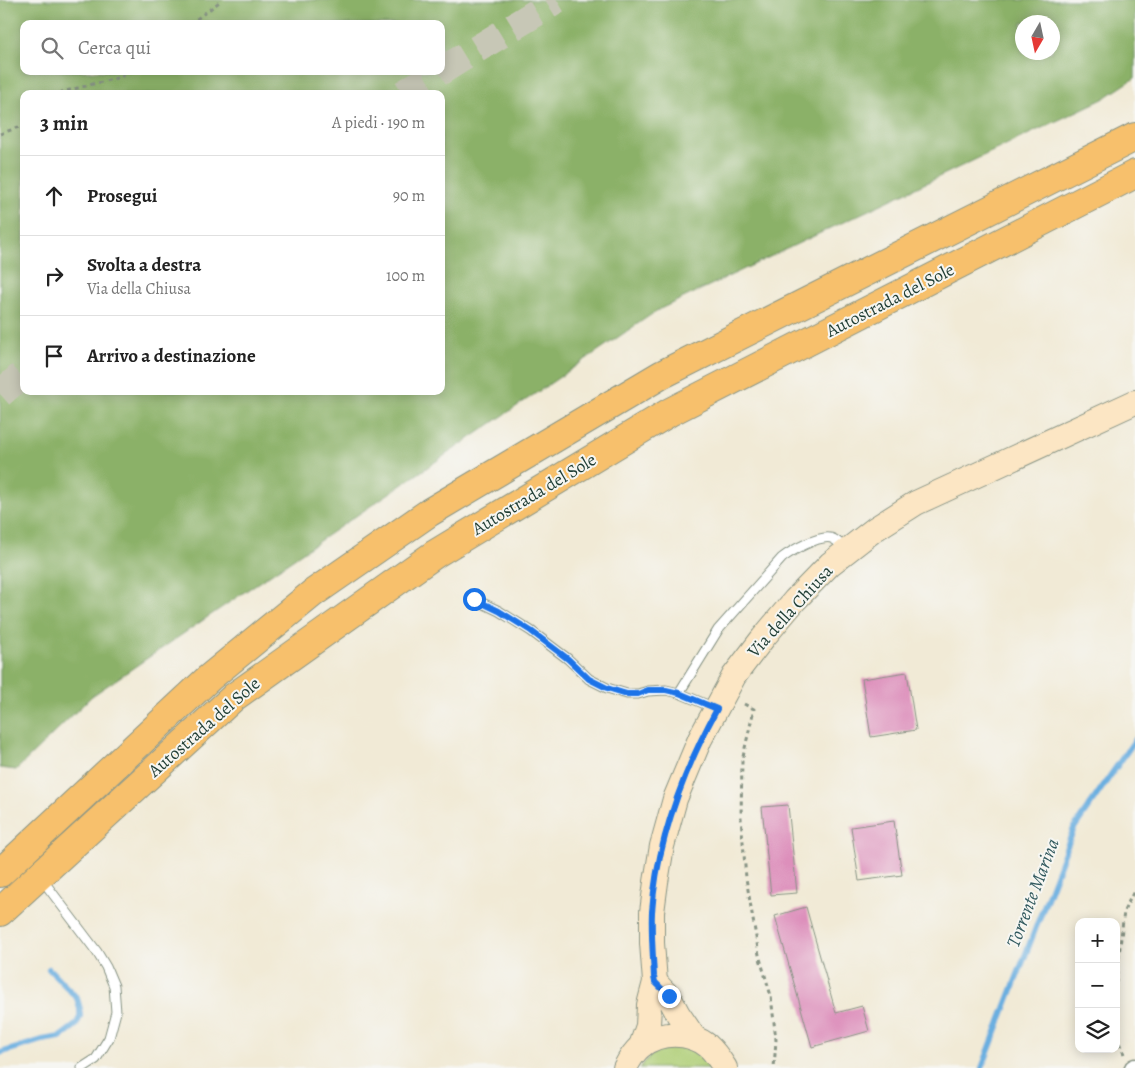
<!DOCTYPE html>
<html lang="it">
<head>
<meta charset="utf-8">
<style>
  body { margin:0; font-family:Alegreya,serif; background:#f6f6f6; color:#222 }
  .controls { position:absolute; right:15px; bottom:15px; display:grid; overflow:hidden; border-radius:10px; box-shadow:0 2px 12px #0003 }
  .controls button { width:45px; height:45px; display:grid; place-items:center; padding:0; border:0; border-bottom:1px solid #e0e0e0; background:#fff; color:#222; font:25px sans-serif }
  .compass { position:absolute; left:1015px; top:15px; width:45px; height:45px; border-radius:50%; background:#fff; box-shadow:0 2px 12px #0003; rotate:189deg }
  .stop { position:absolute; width:15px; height:15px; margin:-11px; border:4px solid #1a73e8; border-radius:50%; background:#fff }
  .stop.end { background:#1a73e8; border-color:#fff; box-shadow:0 1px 5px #0008 }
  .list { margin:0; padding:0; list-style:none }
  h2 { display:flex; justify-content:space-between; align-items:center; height:65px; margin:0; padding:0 20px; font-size:21px }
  h2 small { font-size:16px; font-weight:400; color:#767676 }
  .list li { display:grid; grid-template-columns:32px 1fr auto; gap:15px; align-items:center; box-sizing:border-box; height:80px; padding:0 20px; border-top:1px solid #e0e0e0 }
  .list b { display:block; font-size:19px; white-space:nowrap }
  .list p { margin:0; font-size:16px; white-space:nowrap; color:#767676 }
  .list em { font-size:16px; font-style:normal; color:#767676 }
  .icon { flex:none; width:28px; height:28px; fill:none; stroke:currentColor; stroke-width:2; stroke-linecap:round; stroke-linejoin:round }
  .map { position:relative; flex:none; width:1135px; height:1068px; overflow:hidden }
  .search { position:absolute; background:#fff; box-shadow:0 2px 12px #0003; left:20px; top:20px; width:425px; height:55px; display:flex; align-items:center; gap:12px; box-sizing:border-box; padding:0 18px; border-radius:10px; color:#767676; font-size:19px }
  .panel { position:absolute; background:#fff; box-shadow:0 2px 12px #0003; left:20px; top:90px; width:425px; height:305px; border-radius:10px }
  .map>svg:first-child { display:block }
  .green { fill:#afce76; stroke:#678655 }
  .forest { fill:#8bb167; stroke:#55774e; fill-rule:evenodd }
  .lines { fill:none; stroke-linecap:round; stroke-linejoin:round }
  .stream { stroke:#6bafe0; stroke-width:6 }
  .building { fill:#dd8fbb }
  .highway-tunnel { stroke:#c7c7b6; stroke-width:28; stroke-dasharray:28 14; stroke-linecap:butt }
  .lane-casing { stroke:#889485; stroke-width:11 }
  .street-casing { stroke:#889485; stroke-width:19 }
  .secondary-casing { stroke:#889485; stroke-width:26 }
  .highway-casing { stroke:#889485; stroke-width:30 }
  .path { stroke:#889485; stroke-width:3; stroke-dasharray:4 4; stroke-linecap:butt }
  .lane { stroke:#fff; stroke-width:9 }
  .street { stroke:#fff; stroke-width:16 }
  .secondary { stroke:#fce6c4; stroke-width:24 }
  .highway { stroke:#f7c06c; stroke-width:28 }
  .route { stroke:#1a73e8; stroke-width:6 }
  .labels { text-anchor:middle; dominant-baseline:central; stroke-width:4; stroke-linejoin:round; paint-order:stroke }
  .street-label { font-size:18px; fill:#1f3d34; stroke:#f6f6f2 }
  .water-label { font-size:19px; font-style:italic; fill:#325a5f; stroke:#f6f6f2 }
</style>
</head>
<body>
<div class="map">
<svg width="1135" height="1068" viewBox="0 0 1135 1068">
  <rect width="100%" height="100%" fill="#f6f6f2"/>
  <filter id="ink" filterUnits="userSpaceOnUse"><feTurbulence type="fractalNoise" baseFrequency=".02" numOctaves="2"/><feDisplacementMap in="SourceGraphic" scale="10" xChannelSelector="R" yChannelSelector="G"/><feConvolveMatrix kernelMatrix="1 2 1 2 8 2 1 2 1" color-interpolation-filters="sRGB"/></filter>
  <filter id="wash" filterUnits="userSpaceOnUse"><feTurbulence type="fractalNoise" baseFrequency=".0096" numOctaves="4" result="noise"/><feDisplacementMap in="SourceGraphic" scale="20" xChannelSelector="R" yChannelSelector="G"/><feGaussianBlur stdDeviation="1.12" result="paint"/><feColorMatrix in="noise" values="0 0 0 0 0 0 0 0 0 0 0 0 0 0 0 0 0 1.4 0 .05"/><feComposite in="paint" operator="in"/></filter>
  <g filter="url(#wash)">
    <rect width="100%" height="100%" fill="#f1ead6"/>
    <path class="green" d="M 674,1046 C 695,1049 699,1051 712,1068 L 640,1068 C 651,1053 656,1051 674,1046 Z"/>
    <path class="forest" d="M 0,0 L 1135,0 L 1135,78 L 1103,99 L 658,310 L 92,696 L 16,770 L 0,768 ZM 1022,22 L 1052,22 L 1052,52 L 1022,52 ZM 24,24 L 441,24 L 441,71 L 24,71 ZM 24,94 L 441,94 L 441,391 L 24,391 Z"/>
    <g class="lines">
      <g class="stream">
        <path d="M 0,1053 L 42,1040 L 60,1037 L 76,1025 L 80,1017 L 80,1009 L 77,998 L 49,969"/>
        <path d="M 982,1068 L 1074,828 L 1135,740"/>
      </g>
    </g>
    <g id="blocks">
      <g class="building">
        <path d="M 907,672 L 916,730 L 871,737 L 862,679 Z"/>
        <path d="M 788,805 L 797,893 L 771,895 L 762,807 Z"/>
        <path d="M 894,821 L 902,875 L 859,881 L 851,827 Z"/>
        <path d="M 806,907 L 836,1013 L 862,1006 L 869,1031 L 812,1047 L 775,916 Z"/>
      </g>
    </g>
  </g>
  <g filter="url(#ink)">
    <use href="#blocks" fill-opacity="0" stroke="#889485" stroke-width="1"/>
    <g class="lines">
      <g class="highway-tunnel">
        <path d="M 441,71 L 557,0"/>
        <path d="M 403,94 L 441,71"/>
        <path d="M 0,394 L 24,373"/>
      </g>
      <g class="lane-casing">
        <g id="lane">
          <path d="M 474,599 L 499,611 L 531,631 L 568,659 L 589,679 L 607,688 L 627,694 L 638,694 L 648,691 L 666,690 L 679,693 L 717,709"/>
          <path d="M 679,693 L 718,630 L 782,558 C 791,551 819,535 831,538 C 838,540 842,546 847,551"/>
          <path d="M 41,878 L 97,952 L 106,967 L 114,986 L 116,1012 L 109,1038 L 96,1059 L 82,1068"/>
        </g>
      </g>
      <g class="street-casing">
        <path id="street" d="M 1133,1068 L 1135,1067"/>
      </g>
      <g class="secondary-casing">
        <g id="secondary">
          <path d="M 655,982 L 669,997 L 678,1014 L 695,1039"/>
          <path d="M 641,1046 L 648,1026 L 649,1005 L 655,982 L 652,943 L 652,912 L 656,882 L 662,846 L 675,799 L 700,739 L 734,676 L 763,638 L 795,600 L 830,564 L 875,529 L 916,503 L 1135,402"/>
          <path d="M 625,1068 C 629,1060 634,1052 641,1046 C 660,1031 689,1031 708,1046 C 715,1052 720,1060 725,1068"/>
        </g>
      </g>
      <g class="highway-casing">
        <g id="highway">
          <path d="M 0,873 L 209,678 L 313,593 L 430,512 L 661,375 L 1135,137"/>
          <path d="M 0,912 L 234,697 L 435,554 L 670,412 L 1135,174"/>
        </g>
      </g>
      <g class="path">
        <path d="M 190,24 L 222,0"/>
        <path d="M 60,94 L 62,92 L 121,77 L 128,71"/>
        <path d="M 0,134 L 24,125"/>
        <path d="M 744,704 L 754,709 L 742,761 L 741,818 L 746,878 L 759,955 L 771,996 L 776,1040 L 774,1068"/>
        <path d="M 1116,982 L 1124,911 L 1135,889"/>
        <path d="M 1116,1036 L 1124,1054"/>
      </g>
      <use href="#lane" class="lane"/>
      <use href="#street" class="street"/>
      <use href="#secondary" class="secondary"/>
      <use href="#highway" class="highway"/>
    </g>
  </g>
  <g class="lines" filter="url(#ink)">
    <path class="route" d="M 474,599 L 499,611 L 531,631 L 568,659 L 589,679 L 607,688 L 627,694 L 638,694 L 648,690 L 666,690 L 679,693 L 717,709 C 683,772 657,839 652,912 C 651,933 653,955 654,977 L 655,982 L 669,996"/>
  </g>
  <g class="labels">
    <g class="street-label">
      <text transform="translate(890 300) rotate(-27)">Autostrada del Sole</text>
      <text transform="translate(534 494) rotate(-31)">Autostrada del Sole</text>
      <text transform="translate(790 611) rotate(-48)">Via della Chiusa</text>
      <text transform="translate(204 727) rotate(-41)">Autostrada del Sole</text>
    </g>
    <g class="water-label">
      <text transform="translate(1033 893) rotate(-69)">Torrente Marina</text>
    </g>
  </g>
</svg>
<div class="controls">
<button>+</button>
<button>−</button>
<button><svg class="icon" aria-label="layers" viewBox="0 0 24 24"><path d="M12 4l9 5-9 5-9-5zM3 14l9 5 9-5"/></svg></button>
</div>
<svg class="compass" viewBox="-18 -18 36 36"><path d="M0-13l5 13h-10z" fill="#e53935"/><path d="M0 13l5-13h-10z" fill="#767676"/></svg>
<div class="stop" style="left:474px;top:599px"></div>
<div class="stop end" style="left:669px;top:996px"></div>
<div class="search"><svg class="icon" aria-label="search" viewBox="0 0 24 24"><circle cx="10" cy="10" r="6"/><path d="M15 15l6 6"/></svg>Cerca qui</div>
<section class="panel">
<h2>3 min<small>A piedi · 190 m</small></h2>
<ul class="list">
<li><svg class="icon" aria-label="ahead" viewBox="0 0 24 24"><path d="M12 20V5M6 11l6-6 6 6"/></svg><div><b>Prosegui</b></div><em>90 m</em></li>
<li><svg class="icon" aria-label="right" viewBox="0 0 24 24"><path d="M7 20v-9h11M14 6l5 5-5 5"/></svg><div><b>Svolta a destra</b><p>Via della Chiusa</p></div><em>100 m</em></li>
<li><svg class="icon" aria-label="arrive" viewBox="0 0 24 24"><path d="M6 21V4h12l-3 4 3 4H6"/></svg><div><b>Arrivo a destinazione</b></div></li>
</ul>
</section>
</div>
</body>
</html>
